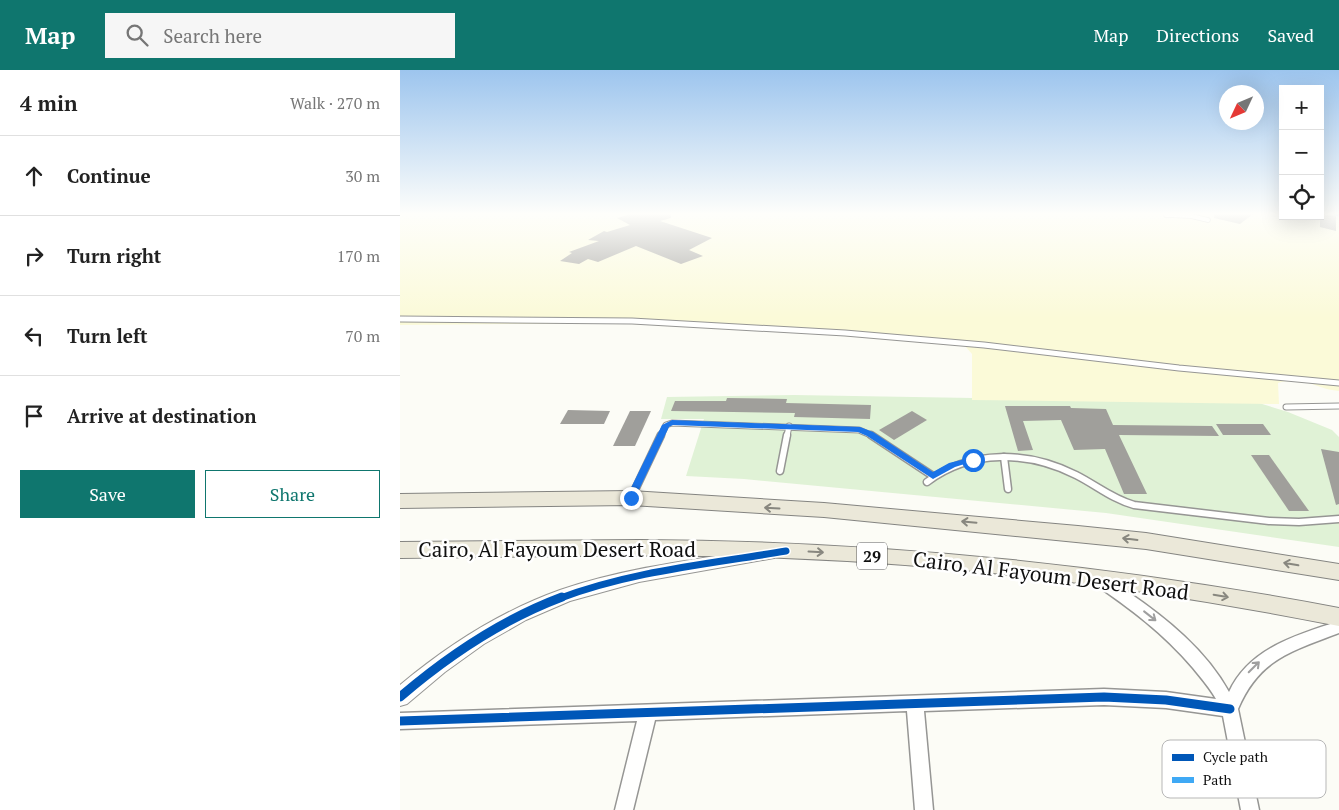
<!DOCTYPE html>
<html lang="en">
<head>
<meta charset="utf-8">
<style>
  body { margin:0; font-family:"PT Serif",serif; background:#f6f6f6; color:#222 }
  .controls { position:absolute; right:15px; top:15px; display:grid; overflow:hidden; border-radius:0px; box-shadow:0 5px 20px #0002 }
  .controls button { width:45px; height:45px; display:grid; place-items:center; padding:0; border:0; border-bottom:1px solid #e0e0e0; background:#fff; color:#222; font:25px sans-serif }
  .compass { position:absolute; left:819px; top:15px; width:45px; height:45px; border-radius:50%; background:#fff; box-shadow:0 5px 20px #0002; rotate:226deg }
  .stop { position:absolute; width:15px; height:15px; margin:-11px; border:4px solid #1a73e8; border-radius:50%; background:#fff }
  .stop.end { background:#1a73e8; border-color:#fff; box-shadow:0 1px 5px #0008 }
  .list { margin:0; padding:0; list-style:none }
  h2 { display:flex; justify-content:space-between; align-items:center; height:65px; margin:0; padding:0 20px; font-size:21px }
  h2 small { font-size:16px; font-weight:400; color:#767676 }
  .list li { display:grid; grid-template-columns:32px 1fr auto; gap:15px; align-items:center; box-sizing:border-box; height:80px; padding:0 20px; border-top:1px solid #e0e0e0 }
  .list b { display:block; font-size:19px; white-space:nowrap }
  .list em { font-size:16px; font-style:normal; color:#767676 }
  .actions { display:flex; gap:10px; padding:15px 20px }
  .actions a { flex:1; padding:11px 0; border:1px solid #0f766e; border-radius:0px; text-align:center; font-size:18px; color:#0f766e }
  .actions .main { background:#0f766e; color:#fff }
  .icon { flex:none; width:28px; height:28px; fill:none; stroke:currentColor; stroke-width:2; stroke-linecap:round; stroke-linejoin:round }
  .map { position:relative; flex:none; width:939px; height:740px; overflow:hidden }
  header { display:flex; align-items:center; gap:30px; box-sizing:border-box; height:70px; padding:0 25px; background:#0f766e; color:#fff }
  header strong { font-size:24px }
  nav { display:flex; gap:28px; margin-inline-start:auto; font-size:18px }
  .search { width:350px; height:45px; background:#f6f6f6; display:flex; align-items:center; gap:12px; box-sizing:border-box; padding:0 18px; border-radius:0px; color:#767676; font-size:19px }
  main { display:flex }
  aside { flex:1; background:#fff }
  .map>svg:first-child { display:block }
  .green { fill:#e0f2d6 }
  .sand { fill:#fbfad8 }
  .building { fill:#a09f9b }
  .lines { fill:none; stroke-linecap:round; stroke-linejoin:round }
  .service-far2-casing { stroke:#969694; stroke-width:5.5 }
  .service-far1-casing { stroke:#969694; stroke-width:7 }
  .service-casing { stroke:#969694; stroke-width:9 }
  .minor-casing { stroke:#969694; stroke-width:3 }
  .tertiary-casing { stroke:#969694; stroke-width:2 }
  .trunk-casing { stroke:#848481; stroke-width:2 }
  .service-far2 { stroke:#fffffe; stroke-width:4 }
  .service-far1 { stroke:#fffffe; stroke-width:5 }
  .service { stroke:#fffffe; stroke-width:6 }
  .minor { fill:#fffffe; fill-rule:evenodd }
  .tertiary { fill:#fffffe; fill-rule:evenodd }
  .trunk { fill:#ebe8d9; fill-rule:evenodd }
  .quiet { stroke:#3fa9f5; stroke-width:3; stroke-dasharray:7 3; stroke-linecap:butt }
  .cycleway-far1-casing { stroke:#fff; stroke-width:10 }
  .cycleway-casing { stroke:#fff; stroke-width:12 }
  .cycleway-far1 { stroke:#0057b8; stroke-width:7 }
  .cycleway { stroke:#0057b8; stroke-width:9 }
  .oneway { stroke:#88877f }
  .oneway2 { stroke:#9f9f9f }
  .route { fill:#1a73e8 }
  .labels { text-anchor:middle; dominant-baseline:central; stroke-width:5; stroke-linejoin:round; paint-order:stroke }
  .shield { fill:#fff; stroke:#585858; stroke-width:1 }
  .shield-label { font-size:16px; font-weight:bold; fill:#101010 }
  .near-street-label { font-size:21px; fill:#101010; stroke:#fff }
  .key { fill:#fff; stroke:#b7b7b7; stroke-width:1 }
  .key-label { font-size:14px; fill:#101010 }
</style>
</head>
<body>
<header>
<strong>Map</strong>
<div class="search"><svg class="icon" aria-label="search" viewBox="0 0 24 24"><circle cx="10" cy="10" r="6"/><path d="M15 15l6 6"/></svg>Search here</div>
<nav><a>Map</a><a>Directions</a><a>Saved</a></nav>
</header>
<main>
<aside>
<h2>4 min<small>Walk · 270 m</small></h2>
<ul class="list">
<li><svg class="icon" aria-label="ahead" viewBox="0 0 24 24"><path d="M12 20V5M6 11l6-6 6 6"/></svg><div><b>Continue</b></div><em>30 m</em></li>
<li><svg class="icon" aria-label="right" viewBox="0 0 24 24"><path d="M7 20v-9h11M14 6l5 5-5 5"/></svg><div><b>Turn right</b></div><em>170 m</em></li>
<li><svg class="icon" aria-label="left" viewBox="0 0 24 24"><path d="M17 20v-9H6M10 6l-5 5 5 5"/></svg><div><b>Turn left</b></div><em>70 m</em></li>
<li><svg class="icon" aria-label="arrive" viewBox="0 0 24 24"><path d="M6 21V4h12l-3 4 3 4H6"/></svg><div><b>Arrive at destination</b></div></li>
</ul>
<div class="actions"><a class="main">Save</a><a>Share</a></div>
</aside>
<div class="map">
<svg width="939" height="740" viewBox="0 0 939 740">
  <rect width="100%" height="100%" fill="#fcfcf6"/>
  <path class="green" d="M 394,325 L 859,333 L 888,342 L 932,360 L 939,367 L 939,477 L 706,443 L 344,409 L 286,406 L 304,349 L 261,349 L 267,327 Z"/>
  <path class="sand" d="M 0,144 L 883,144 L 883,146 L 920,146 L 920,144 L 939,144 L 939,321 C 914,319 906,305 878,313 L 879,334 L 572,330 L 572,284 L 565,276 L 420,264 L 218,253 L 0,255 Z"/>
  <g class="building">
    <path d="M 231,144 L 271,144 L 271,148 L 260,151 L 312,168 L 289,180 L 303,186 L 281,194 L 236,176 L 198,192 L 188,189 L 179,194 L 160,191 L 172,183 L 169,182 L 199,171 L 188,170 L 204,161 L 207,162 L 230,155 L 217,148 Z"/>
    <path d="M 815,144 L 853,144 L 840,154 L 814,148 Z"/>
    <path d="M 920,144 L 936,146 L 936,161 L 920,157 Z"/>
    <path d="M 327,328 L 387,329 L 386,333 L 471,335 L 470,349 L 394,347 L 395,343 L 271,341 L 275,331 L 326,331 Z"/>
    <path d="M 605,336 L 670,336 L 671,338 L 706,339 L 713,355 L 812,356 L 819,366 L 719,365 L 747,424 L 724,424 L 705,379 L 674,380 L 661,350 L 623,351 L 633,380 L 618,381 Z"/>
    <path d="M 168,340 L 210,341 L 204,354 L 160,354 Z"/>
    <path d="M 230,341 L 251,341 L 235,376 L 213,376 Z"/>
    <path d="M 512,341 L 527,350 L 494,370 L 479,360 Z"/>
    <path d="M 816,354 L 863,354 L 871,365 L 823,365 Z"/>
    <path d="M 921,379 L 939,382 L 939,434 L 936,435 Z"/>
    <path d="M 851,385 L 869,385 L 909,441 L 889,441 Z"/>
  </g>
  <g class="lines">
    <g class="service-far2-casing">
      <path id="service-far2" d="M 766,145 L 791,146 L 808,150"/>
    </g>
    <g class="service-far1-casing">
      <g id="service-far1">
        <path d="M 0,249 L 232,251 L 445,263 L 584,275 L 779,298 L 939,313"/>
        <path d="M 886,337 L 939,336"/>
        <path d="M 261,366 L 266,355 L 272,353 L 459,360 L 473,366"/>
        <path d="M 387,366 L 389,356"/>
      </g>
    </g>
    <g class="service-casing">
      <g id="service">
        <path d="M 471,365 L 533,406"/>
        <path d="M 604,387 L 608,419"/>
        <path d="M 380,401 L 387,365"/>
        <path d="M 527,412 C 571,379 628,381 676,405 C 696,415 712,429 734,435 L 869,451 L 899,452 L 939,449"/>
        <path d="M 232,426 L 261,365"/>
      </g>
    </g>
    <g class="minor-casing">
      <path id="minor" d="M 698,504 C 709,507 718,516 728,522 C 766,548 806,580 829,622 C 849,578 897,565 939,551 L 939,563 C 892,581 859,589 838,639 L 859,740 L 841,740 L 823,646 L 766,638 L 704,635 L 524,641 L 533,740 L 515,740 L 507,641 L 255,650 L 233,740 L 215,740 L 237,651 L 0,659 L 0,643 L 704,619 L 766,622 L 816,629 C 810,618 801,608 793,598 C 763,563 731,539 693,513 L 691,509 L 693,505 Z"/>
    </g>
    <g class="tertiary-casing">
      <path id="tertiary" d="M 368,478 L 374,480 L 376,484 L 374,488 L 239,512 L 170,531 L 126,550 L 84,574 L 45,602 L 7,634 L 0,636 L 0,615 C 48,575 101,541 160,520 C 227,497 298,489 368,478 Z"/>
    </g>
    <g class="trunk-casing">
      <g id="trunk">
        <path d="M 231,421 L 424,433 L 678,456 L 746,463 L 939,494 L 939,510 L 746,479 L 424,447 L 231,435 L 0,438 L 0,424 Z"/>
        <path d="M 240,470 C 475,471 708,494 939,538 L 939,556 C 756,520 571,495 384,488 C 256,483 128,487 0,488 L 0,472 Z"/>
      </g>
    </g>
    <use href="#service-far2" class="service-far2"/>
    <use href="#service-far1" class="service-far1"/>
    <use href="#service" class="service"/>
    <use href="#minor" class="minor"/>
    <use href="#tertiary" class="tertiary"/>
    <use href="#trunk" class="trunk"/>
    <g class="quiet">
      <path d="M 935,144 L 939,145"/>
      <path d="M 902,148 L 903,146"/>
    </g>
    <g class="cycleway-far1-casing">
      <path id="cycleway-far1" d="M 158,529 C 231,501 310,494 386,481"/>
    </g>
    <g class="cycleway-casing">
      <g id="cycleway">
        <path d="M 0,627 C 49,585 101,550 162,527"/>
        <path d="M 0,651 L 704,627 L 766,630 L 830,639"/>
      </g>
    </g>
    <use href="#cycleway-far1" class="cycleway-far1"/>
    <use href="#cycleway" class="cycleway"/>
  </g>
  <defs><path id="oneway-shaft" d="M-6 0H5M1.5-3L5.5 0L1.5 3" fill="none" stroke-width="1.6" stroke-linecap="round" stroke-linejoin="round" transform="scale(1.25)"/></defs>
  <g class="oneway">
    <use href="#oneway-shaft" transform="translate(372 438) rotate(-177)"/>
    <use href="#oneway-shaft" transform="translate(569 452) rotate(-175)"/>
    <use href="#oneway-shaft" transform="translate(730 469) rotate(-173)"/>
    <use href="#oneway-shaft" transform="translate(416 482) rotate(3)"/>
    <use href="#oneway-shaft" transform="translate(891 494) rotate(-170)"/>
    <use href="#oneway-shaft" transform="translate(821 526) rotate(10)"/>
  </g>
  <g class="oneway2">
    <use href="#oneway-shaft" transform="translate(750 546) rotate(38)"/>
    <use href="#oneway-shaft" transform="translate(854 597) rotate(-45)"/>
  </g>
  <linearGradient id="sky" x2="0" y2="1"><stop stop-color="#9dc5ee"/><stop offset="0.58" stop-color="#fefefb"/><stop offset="1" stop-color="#fefefb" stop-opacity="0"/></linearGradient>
  <rect width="939" height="248" fill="url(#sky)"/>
  <path class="route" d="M 272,350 L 460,357 L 473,362 L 533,402 L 549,393 L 573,387 L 577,390 L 555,397 L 533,409 L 467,366 L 458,362 L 273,355 L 269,357 L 235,428 L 234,430 L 228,430 L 226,428 L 262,355 Z"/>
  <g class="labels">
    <rect class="shield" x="457" y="472.5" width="30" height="27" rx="4"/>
    <g class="shield-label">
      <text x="472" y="486">29</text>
    </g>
    <g class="near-street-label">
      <text x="157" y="479">Cairo, Al Fayoum Desert Road</text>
      <text transform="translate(651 505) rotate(7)">Cairo, Al Fayoum Desert Road</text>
    </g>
  </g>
  <rect x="762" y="670" width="164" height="58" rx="8" class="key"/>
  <rect x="772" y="684" width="22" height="7" fill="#0057b8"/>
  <rect x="772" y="707" width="22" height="6" fill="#3fa9f5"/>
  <g class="key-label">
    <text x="803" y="692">Cycle path</text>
    <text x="803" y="715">Path</text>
  </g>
</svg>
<div class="controls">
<button>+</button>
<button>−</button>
<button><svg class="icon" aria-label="locate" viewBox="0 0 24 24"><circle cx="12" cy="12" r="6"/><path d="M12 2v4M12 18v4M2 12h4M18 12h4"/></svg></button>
</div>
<svg class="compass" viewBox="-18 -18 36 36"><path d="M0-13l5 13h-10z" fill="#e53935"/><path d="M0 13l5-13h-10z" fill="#767676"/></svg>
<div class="stop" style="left:573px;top:390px"></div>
<div class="stop end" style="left:231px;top:428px"></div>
</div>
</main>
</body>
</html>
